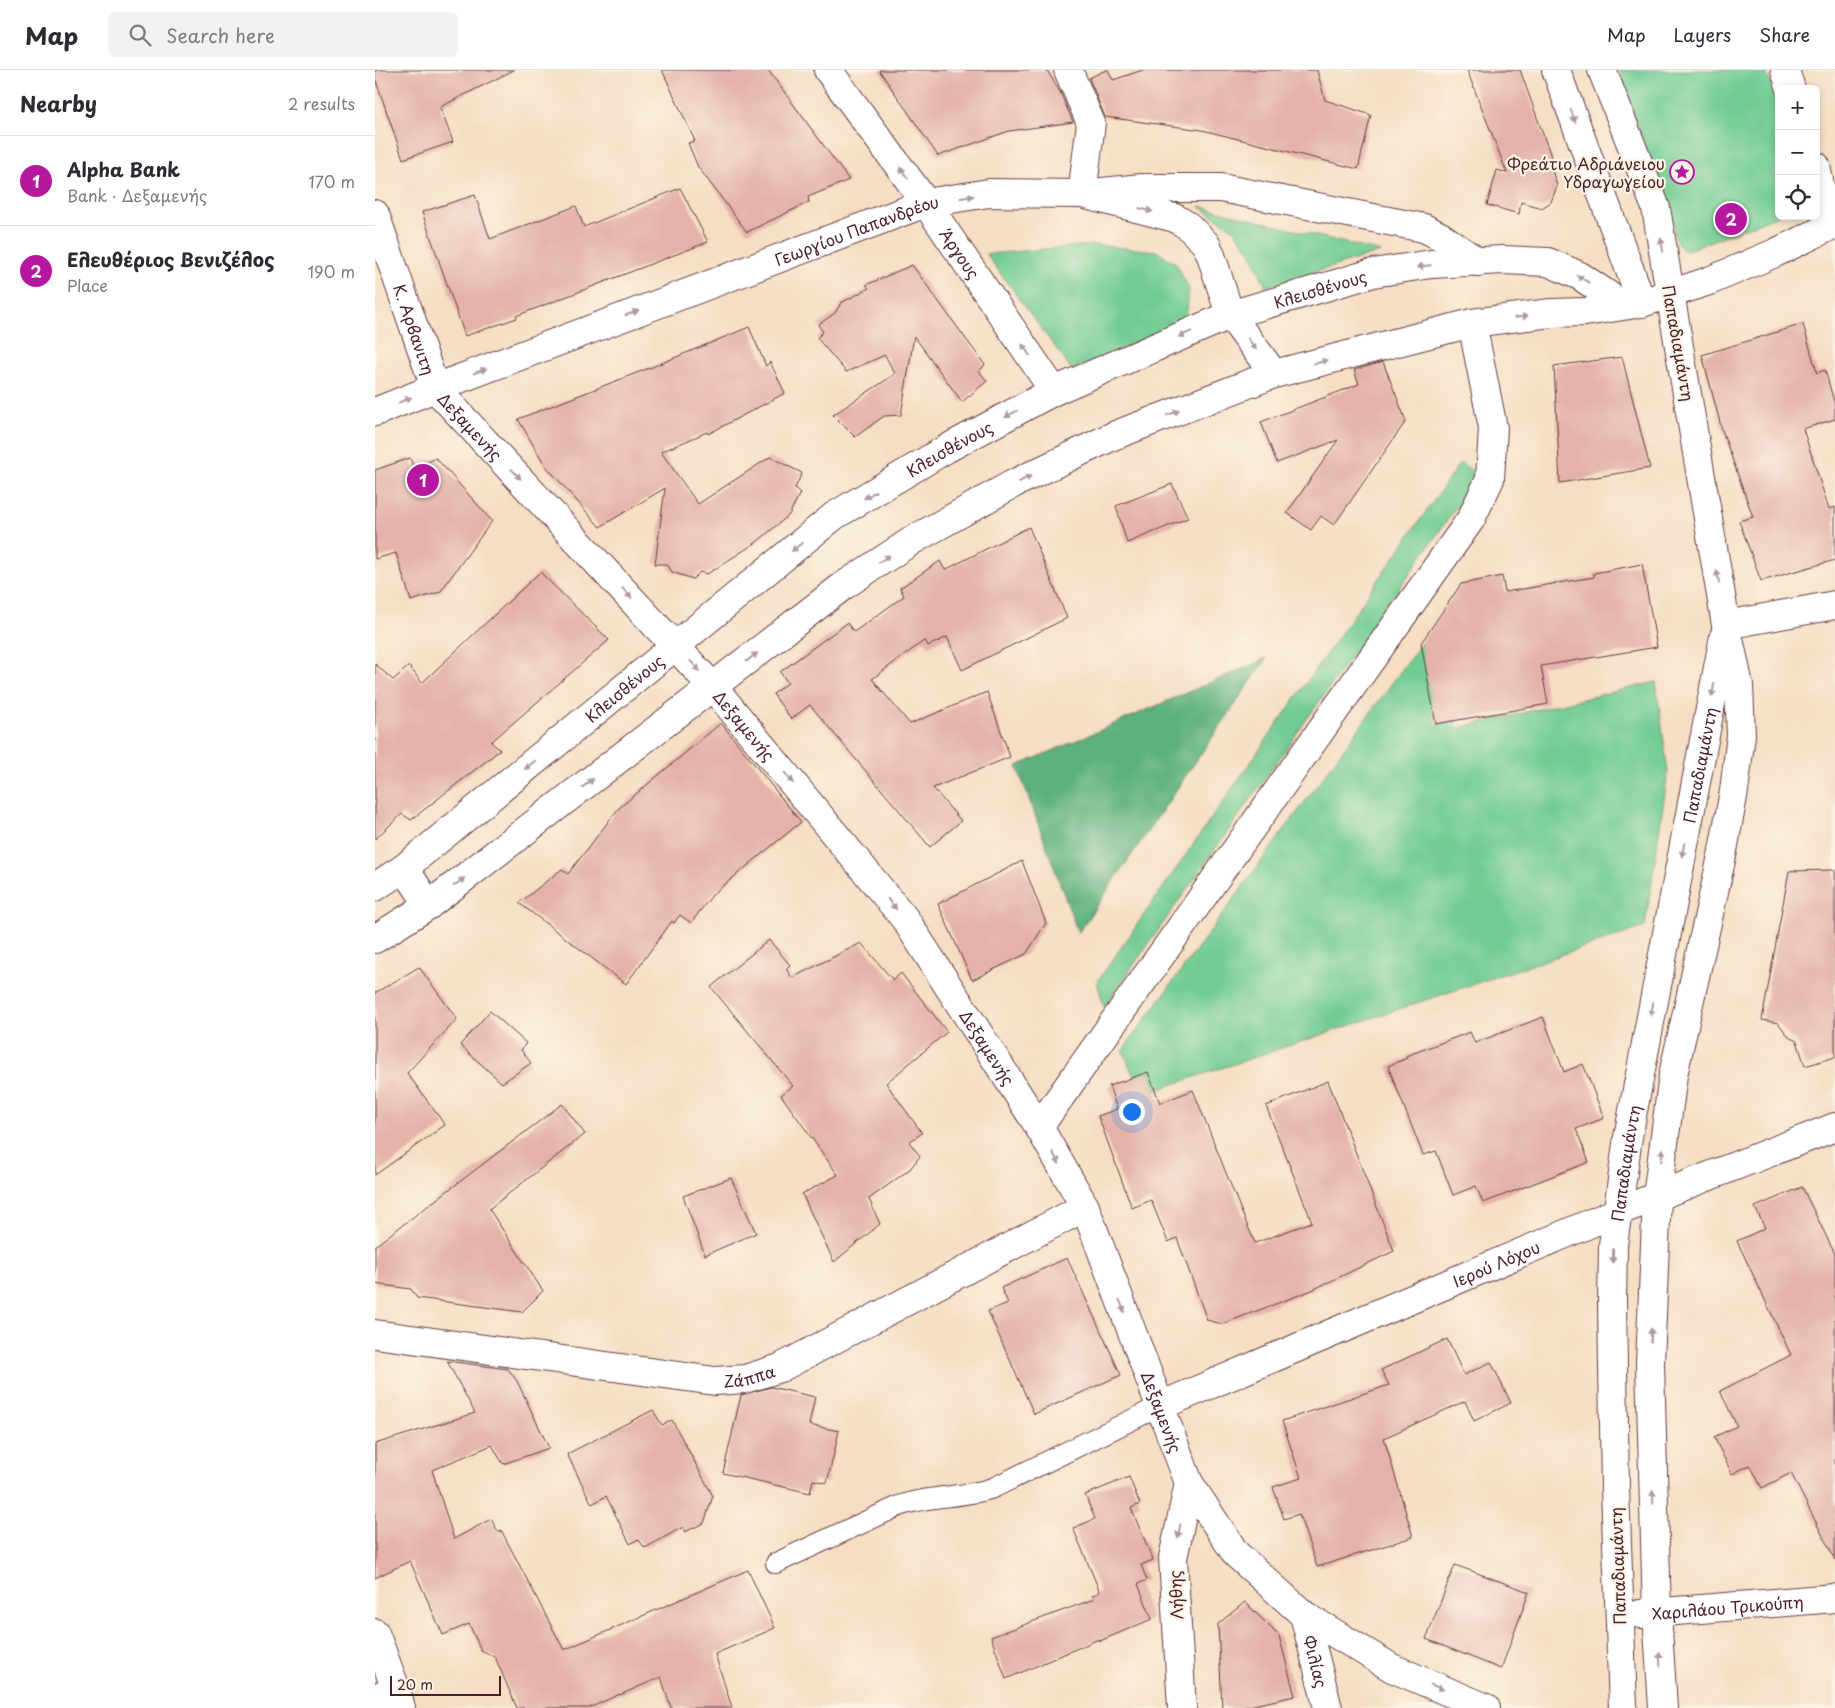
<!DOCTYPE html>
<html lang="en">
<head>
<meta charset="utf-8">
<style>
  body { margin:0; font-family:"Playpen Sans",sans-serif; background:#f2f2f3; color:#2b2b33 }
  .controls { position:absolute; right:15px; top:15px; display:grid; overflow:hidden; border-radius:8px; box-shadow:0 2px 8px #0003 }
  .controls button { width:45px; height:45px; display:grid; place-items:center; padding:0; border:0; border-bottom:1px solid #e1e1e2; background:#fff; color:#2b2b33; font:25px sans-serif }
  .scale { position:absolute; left:15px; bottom:12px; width:111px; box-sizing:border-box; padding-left:5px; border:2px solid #4a1f2b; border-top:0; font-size:14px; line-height:18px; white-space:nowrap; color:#4a1f2b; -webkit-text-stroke:4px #fcf5e5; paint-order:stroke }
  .you { position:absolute; left:756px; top:1041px; width:18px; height:18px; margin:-12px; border:4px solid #fff; border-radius:50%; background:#1a73e8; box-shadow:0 0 0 8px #1a73e833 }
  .badge { display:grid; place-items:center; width:32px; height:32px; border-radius:50%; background:#b5179e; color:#fff; font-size:16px; font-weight:700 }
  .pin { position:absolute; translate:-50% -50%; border:2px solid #fff; box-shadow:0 1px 5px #0006 }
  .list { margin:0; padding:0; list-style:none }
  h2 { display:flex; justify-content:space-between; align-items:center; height:65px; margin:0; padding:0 20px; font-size:21px }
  h2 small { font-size:16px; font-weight:400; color:#7c7c81 }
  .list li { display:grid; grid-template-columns:32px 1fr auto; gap:15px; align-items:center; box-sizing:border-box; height:90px; padding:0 20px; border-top:1px solid #e1e1e2 }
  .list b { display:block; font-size:19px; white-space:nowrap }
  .list p { margin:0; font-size:16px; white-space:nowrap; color:#7c7c81 }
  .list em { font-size:16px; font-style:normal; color:#7c7c81 }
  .icon { flex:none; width:28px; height:28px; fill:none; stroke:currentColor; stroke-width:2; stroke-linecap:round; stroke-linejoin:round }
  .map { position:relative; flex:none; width:1460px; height:1638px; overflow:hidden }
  header { display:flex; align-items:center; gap:30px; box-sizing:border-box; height:70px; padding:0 25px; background:#fff; border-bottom:1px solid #e1e1e2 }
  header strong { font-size:24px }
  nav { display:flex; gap:28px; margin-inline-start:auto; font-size:18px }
  .search { width:350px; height:45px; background:#f2f2f3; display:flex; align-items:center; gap:12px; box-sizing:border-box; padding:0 18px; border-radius:8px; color:#7c7c81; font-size:19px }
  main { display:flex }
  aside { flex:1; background:#fff }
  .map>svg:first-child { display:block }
  .green { fill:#71cc93; stroke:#5e765f }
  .forest { fill:#5cb07d; stroke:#536854 }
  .building { fill:#e4b2a9 }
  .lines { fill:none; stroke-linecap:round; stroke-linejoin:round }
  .lane-casing { stroke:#643c42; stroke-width:22 }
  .street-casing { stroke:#643c42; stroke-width:30 }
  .secondary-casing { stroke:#643c42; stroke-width:30 }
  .lane { stroke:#fff; stroke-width:20 }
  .street { stroke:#fff; stroke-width:28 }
  .secondary { stroke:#fff; stroke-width:28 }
  .oneway { fill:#ae9aa0 }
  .labels { text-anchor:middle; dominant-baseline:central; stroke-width:4.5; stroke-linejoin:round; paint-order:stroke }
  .poi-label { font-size:16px; fill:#4a1f2b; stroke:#fcf5e5; text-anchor:end }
  .street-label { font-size:16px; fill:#4a1f2b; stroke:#fcf5e5 }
</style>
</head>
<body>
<header>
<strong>Map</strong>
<div class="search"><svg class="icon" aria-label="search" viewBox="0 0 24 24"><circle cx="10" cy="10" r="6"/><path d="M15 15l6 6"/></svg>Search here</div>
<nav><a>Map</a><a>Layers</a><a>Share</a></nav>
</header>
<main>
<aside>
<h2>Nearby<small>2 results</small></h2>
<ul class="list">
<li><span class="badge">1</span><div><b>Alpha Bank</b><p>Bank · Δεξαμενής</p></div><em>170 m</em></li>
<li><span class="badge">2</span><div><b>Ελευθέριος Βενιζέλος</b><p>Place</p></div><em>190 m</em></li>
</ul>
</aside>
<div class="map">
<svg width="1460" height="1638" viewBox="0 0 1460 1638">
  <rect width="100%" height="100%" fill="#fcf5e5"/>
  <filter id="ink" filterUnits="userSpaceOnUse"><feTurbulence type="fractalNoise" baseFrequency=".02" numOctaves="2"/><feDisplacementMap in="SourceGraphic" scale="10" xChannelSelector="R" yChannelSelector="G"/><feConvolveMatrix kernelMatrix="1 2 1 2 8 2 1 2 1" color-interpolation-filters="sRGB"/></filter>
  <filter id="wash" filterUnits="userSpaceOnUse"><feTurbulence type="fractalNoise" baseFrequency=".0096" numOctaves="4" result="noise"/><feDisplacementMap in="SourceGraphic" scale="20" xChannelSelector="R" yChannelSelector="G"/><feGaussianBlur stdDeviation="1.12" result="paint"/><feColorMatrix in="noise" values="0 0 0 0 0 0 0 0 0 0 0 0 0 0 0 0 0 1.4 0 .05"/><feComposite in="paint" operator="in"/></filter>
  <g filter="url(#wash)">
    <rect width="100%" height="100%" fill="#f5dec3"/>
    <g class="green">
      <path d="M 1244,0 L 1390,0 L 1404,34 L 1404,145 L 1310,181 L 1303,175 Z"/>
      <path d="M 824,136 L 1006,182 L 891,217 L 876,183 L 858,159 Z"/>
      <path d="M 721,175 L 781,181 L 801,193 L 814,219 L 811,251 L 697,300 L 611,184 Z"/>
      <path d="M 1085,393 L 1104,405 L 729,937 L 722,912 Z"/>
      <path d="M 1064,549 L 1082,658 L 1281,612 L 1293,702 L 1270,857 L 766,1025 L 748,980 Z"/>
    </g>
    <path class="forest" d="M 892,588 L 703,863 L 642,696 Z"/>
    <g id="blocks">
      <g class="building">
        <path d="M 0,0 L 139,0 L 65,37 L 78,72 L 28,89 L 0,8 Z"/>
        <path d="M 287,0 L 393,0 L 474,110 L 433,127 L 434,132 L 372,162 L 323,97 L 313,73 L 320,71 Z"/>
        <path d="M 504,0 L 672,0 L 685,22 L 698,52 L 634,61 L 563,86 Z"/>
        <path d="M 731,0 L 733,0 L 738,10 L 768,0 L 942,0 L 950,30 L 996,45 L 983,99 L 827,60 L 730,47 L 714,8 Z"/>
        <path d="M 1092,0 L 1145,0 L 1178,92 L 1175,93 L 1182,116 L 1176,132 L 1167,138 L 1146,132 L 1144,144 L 1112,135 L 1122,100 L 1132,103 Z"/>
        <path d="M 305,118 L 333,172 L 141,246 L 142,248 L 90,266 L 47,142 L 100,125 L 115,169 L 201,136 L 209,157 Z"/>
        <path d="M 537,195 L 610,295 L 604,301 L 612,311 L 587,332 L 539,266 L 526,345 L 509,346 L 480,367 L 458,345 L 520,304 L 510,285 L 471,302 L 442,268 L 448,262 L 443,255 L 460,243 L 466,233 L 494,218 L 491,215 Z"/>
        <path d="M 1428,254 L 1442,303 L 1450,300 L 1460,335 L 1460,349 L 1428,359 L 1454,439 L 1460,437 L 1460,490 L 1386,511 L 1364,451 L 1378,447 L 1347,360 L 1327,285 Z"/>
        <path d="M 374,257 L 391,296 L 395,292 L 410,323 L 333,364 L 332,362 L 286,382 L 323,434 L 395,387 L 427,403 L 420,418 L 425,423 L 414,445 L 382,472 L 332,504 L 325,502 L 318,509 L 297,502 L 292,494 L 280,494 L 290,418 L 225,457 L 170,395 L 143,349 L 282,295 Z"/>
        <path d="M 1247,287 L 1275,398 L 1185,413 L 1179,296 Z"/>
        <path d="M 1008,292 L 1031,351 L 959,455 L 946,446 L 936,460 L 912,443 L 963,370 L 902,393 L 886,352 L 984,314 L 979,300 Z"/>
        <path d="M 35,388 L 39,399 L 61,388 L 117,451 L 65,522 L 36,531 L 21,483 L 0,489 L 0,400 Z"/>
        <path d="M 797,414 L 813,448 L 752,473 L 741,436 Z"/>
        <path d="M 654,457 L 692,548 L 587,600 L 572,567 L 553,576 L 550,570 L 497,609 L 535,654 L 612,622 L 635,687 L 558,718 L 586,751 L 555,777 L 435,635 L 416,649 L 398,624 L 413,613 L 405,602 L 472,553 L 479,562 L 529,526 L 525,518 L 565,491 L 570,500 Z"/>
        <path d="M 1267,494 L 1282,577 L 1166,596 L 1173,634 L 1061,654 L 1046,573 L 1086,514 L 1127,506 L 1130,522 L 1219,507 L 1219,503 Z"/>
        <path d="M 165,502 L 234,570 L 116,672 L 125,680 L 36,750 L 27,744 L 0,769 L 0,594 L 18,610 L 34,596 L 47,613 Z"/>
        <path d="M 346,653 L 426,752 L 338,824 L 316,853 L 305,845 L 299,853 L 297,851 L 251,914 L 144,833 L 187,799 L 193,804 L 243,739 Z"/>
        <path d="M 647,791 L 671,853 L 651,884 L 597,910 L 563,834 Z"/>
        <path d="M 1460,800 L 1460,987 L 1430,996 L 1422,971 L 1415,968 L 1403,953 L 1387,950 L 1414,801 Z"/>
        <path d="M 394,870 L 415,895 L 411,899 L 417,908 L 486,873 L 518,910 L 526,903 L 572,962 L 511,1013 L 547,1063 L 534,1072 L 545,1086 L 535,1099 L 494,1129 L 505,1154 L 459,1192 L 427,1124 L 463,1105 L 406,1025 L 418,1016 L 336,917 Z"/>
        <path d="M 44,897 L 82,949 L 32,1003 L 70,1055 L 0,1105 L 0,923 Z"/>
        <path d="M 115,941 L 151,973 L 146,980 L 156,993 L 127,1013 L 85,975 Z"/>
        <path d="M 1168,947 L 1189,1002 L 1208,994 L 1229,1048 L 1201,1059 L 1214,1092 L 1108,1133 L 1101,1116 L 1078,1125 L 1061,1081 L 1048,1085 L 1013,996 L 1032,988 L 1031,986 L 1095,962 L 1100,973 Z"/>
        <path d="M 773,1002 L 785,1033 L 818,1020 L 867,1143 L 880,1173 L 937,1152 L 891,1036 L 953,1011 L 1019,1181 L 935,1221 L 847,1254 L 832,1250 L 802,1168 L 793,1172 L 776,1130 L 757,1138 L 723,1046 L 742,1039 L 734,1016 Z"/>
        <path d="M 187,1034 L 210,1064 L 114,1139 L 168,1221 L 147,1242 L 42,1228 L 36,1219 L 0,1214 L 0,1176 Z"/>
        <path d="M 356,1108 L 381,1163 L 330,1185 L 308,1126 Z"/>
        <path d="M 1427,1117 L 1460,1184 L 1460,1490 L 1416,1403 L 1387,1418 L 1375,1395 L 1357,1404 L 1339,1367 L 1362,1356 L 1345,1321 L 1416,1285 L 1362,1171 L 1390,1158 L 1380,1137 Z"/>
        <path d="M 692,1188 L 746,1305 L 659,1344 L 613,1241 L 633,1233 L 626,1218 Z"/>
        <path d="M 1072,1269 L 1089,1305 L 1116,1292 L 1136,1333 L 1099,1351 L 1090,1331 L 1009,1368 L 1038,1467 L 942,1497 L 924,1444 L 909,1449 L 898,1417 L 926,1408 L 907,1351 L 1014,1315 L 1006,1300 Z"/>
        <path d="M 72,1291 L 133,1299 L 142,1311 L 174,1378 L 128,1394 L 117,1375 L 57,1400 L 79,1469 L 116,1449 L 123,1462 L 126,1460 L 189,1580 L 373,1500 L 400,1558 L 340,1584 L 357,1638 L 296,1638 L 286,1607 L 245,1625 L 245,1624 L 214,1638 L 142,1638 L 120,1587 L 106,1580 L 94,1554 L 68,1565 L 35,1491 L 0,1508 L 0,1374 L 100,1343 Z"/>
        <path d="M 396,1317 L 440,1327 L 434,1355 L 464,1361 L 452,1413 L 438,1410 L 435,1423 L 348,1403 L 366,1325 Z"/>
        <path d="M 278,1340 L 287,1355 L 297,1350 L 338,1426 L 329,1453 L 310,1462 L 308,1457 L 270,1478 L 263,1469 L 255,1474 L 231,1426 L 217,1434 L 192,1384 Z"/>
        <path d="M 754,1407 L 765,1434 L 756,1438 L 778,1490 L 766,1495 L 772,1510 L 763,1514 L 777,1549 L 725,1571 L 724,1569 L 631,1609 L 616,1567 L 719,1529 L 717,1526 L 725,1522 L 698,1458 L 720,1449 L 710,1425 Z"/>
        <path d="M 1080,1495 L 1154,1522 L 1126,1599 L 1051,1569 Z"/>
        <path d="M 870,1532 L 904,1566 L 920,1626 L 865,1638 L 847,1638 L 843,1554 Z"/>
      </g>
    </g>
  </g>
  <g filter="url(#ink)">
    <use href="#blocks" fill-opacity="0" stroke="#643c42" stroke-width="1"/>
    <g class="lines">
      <g class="lane-casing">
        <path id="lane" d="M 401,1493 L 524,1436 C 554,1425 587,1428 618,1418 L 785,1336"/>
      </g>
      <g class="street-casing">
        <g id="street">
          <path id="s1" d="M 453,0 L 551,133 L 679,321"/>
          <path d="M 693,0 L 716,53 L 707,124 L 767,118 L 846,118 L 1049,158 L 1065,166 L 1103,192"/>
          <path d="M 1410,0 L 1416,19"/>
          <path d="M 1441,96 L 1453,157"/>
          <path id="s2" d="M 0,144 L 60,318"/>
          <path d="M 1351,555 L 1460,535"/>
          <path d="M 664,1057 L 1096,449 L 1115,409 L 1118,358 L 1097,253"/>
          <path id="s3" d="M 0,1264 L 340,1311 L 370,1309 L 405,1298 L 710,1137"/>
          <path id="s4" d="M 785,1336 L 1242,1142 L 1460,1057"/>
          <path id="s5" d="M 1265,1544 L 1460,1528"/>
          <path id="s6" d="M 929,1545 L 953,1638"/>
          <path d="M 0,1563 L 21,1619 L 26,1638"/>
          <path d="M 0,1628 L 21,1619"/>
          <path d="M 807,1638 L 798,1488 L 814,1413"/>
          <path id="s7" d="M 1248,1638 L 1240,1418 L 1237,1234 L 1238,1175 L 1253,1067 L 1349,566"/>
          <path d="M 1288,1638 L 1282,1543 L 1275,1294 L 1282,1126 L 1298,1005 L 1347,786 L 1359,721 L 1366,665 L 1364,615 L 1351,555 L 1295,223"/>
        </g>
      </g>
      <g class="secondary-casing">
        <g id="secondary">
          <path d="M 1181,0 L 1267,233"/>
          <path d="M 1227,0 L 1281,138 L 1295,223"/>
          <path id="s8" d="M 60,318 L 338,617 L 530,849 L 664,1057 L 710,1137 L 814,1413 L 861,1484 L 929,1545 L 1017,1598 L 1111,1638"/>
          <path id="s9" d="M 0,342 L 60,318 L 551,133 L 614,123 L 707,124 L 800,148 L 813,156 L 831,174 L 836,185 L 855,245 L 899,304"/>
          <path d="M 29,798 L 54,835"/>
          <path id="s10" d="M 0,817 L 29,798 L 459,446 L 571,379 L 679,321 L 855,245 L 998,203 L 1056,194 L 1127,190 L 1173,192 L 1205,206 L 1248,235"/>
          <path d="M 0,869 L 54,835 L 468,516 L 538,470 L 638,414 L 738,366 L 899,304 L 1097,253 L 1176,243 L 1210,242 L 1267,233 L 1334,211 L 1400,183 L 1460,154"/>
        </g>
      </g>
      <use href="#lane" class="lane"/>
      <use href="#street" class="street"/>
      <use href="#secondary" class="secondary"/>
    </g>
    <defs><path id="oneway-solid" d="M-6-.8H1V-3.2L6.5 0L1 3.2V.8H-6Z" transform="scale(1.25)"/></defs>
    <g class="oneway">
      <use href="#oneway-solid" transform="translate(1198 46) rotate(70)"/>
      <use href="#oneway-solid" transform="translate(529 103) rotate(-126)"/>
      <use href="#oneway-solid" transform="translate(592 127) rotate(-9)"/>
      <use href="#oneway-solid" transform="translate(771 140) rotate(15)"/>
      <use href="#oneway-solid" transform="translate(1287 175) rotate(-100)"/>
      <use href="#oneway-solid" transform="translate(1049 196) rotate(172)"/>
      <use href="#oneway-solid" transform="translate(1208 209) rotate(-149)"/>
      <use href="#oneway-solid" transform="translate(257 243) rotate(-21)"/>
      <use href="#oneway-solid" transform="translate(1146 247) rotate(-7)"/>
      <use href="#oneway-solid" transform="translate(810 264) rotate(157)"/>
      <use href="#oneway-solid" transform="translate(877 274) rotate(54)"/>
      <use href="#oneway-solid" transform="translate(651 280) rotate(-124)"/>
      <use href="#oneway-solid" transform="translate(946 292) rotate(-14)"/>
      <use href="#oneway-solid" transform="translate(105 301) rotate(-21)"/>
      <use href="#oneway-solid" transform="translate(30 330) rotate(-22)"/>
      <use href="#oneway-solid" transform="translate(798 343) rotate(-21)"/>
      <use href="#oneway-solid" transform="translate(636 344) rotate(151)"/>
      <use href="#oneway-solid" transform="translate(141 404) rotate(47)"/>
      <use href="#oneway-solid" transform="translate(650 409) rotate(-26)"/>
      <use href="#oneway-solid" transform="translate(495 425) rotate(149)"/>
      <use href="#oneway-solid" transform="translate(422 477) rotate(141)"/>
      <use href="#oneway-solid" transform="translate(509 489) rotate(-34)"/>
      <use href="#oneway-solid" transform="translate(1343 507) rotate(-99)"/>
      <use href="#oneway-solid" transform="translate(252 523) rotate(47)"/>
      <use href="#oneway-solid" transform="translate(377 587) rotate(-38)"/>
      <use href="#oneway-solid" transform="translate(320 596) rotate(48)"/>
      <use href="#oneway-solid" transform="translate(1338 620) rotate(101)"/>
      <use href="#oneway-solid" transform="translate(155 695) rotate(141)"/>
      <use href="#oneway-solid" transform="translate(414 708) rotate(50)"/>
      <use href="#oneway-solid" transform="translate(213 713) rotate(-38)"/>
      <use href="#oneway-solid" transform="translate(1308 780) rotate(101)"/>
      <use href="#oneway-solid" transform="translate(84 812) rotate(-37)"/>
      <use href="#oneway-solid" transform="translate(517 834) rotate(50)"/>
      <use href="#oneway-solid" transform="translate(1277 939) rotate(101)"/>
      <use href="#oneway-solid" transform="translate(1287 1085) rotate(-83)"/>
      <use href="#oneway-solid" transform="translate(681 1088) rotate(60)"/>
      <use href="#oneway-solid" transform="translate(1238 1186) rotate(91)"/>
      <use href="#oneway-solid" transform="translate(747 1236) rotate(69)"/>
      <use href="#oneway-solid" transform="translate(1276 1265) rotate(-89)"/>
      <use href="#oneway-solid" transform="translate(1278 1427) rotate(-92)"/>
      <use href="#oneway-solid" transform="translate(804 1461) rotate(102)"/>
      <use href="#oneway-solid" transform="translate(1285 1589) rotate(-93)"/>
      <use href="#oneway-solid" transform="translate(1062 1617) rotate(23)"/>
    </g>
  </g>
  <defs>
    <g id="sight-ring" transform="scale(1.25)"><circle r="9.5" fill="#fcf5e5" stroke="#b5179e" stroke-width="1.5"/><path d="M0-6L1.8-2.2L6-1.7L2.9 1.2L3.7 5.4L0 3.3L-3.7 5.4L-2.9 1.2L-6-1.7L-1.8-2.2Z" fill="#b5179e"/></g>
  </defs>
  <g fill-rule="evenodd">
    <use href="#sight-ring" x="1307" y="102"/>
  </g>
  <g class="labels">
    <g class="poi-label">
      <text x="1290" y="93">Φρεάτιο Αδριάνειου<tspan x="1290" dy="18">Υδραγωγείου</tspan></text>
    </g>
    <g class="street-label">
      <text stroke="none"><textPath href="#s9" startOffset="515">Γεωργίου Παπανδρέου</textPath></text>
      <text stroke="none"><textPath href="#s1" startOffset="226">Άργους</textPath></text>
      <text stroke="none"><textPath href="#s10" startOffset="1129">Κλεισθένους</textPath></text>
      <text stroke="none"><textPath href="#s2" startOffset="122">Κ. Αρβανιτη</textPath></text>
      <text transform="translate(1304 273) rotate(80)">Παπαδιαμάντη</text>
      <text stroke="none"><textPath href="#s8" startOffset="52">Δεξαμενής</textPath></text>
      <text stroke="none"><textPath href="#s10" startOffset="724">Κλεισθένους</textPath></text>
      <text stroke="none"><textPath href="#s10" startOffset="319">Κλεισθένους</textPath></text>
      <text stroke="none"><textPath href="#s8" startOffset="458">Δεξαμενής</textPath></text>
      <text stroke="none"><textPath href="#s7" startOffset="951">Παπαδιαμάντη</textPath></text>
      <text stroke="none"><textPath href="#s8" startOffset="862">Δεξαμενής</textPath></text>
      <text stroke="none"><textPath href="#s7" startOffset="546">Παπαδιαμάντη</textPath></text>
      <text stroke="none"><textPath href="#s4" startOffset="365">Ιερού Λόχου</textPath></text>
      <text stroke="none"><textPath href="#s3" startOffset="378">Ζάππα</textPath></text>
      <text stroke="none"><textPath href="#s8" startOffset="1268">Δεξαμενής</textPath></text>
      <text transform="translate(1242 1496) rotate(-92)">Παπαδιαμάντη</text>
      <text transform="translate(800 1525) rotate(-93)">Λήθης</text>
      <text stroke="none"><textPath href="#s5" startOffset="88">Χαριλάου Τρικούπη</textPath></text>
      <text stroke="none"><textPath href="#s6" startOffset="48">Φιλίας</textPath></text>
    </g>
  </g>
</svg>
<div class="controls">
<button>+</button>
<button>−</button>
<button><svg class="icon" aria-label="locate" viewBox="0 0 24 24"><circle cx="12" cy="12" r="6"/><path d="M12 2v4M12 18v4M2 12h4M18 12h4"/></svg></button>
</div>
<div class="scale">20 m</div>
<div class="you"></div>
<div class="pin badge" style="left:48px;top:410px">1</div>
<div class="pin badge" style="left:1356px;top:149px">2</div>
</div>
</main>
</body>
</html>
